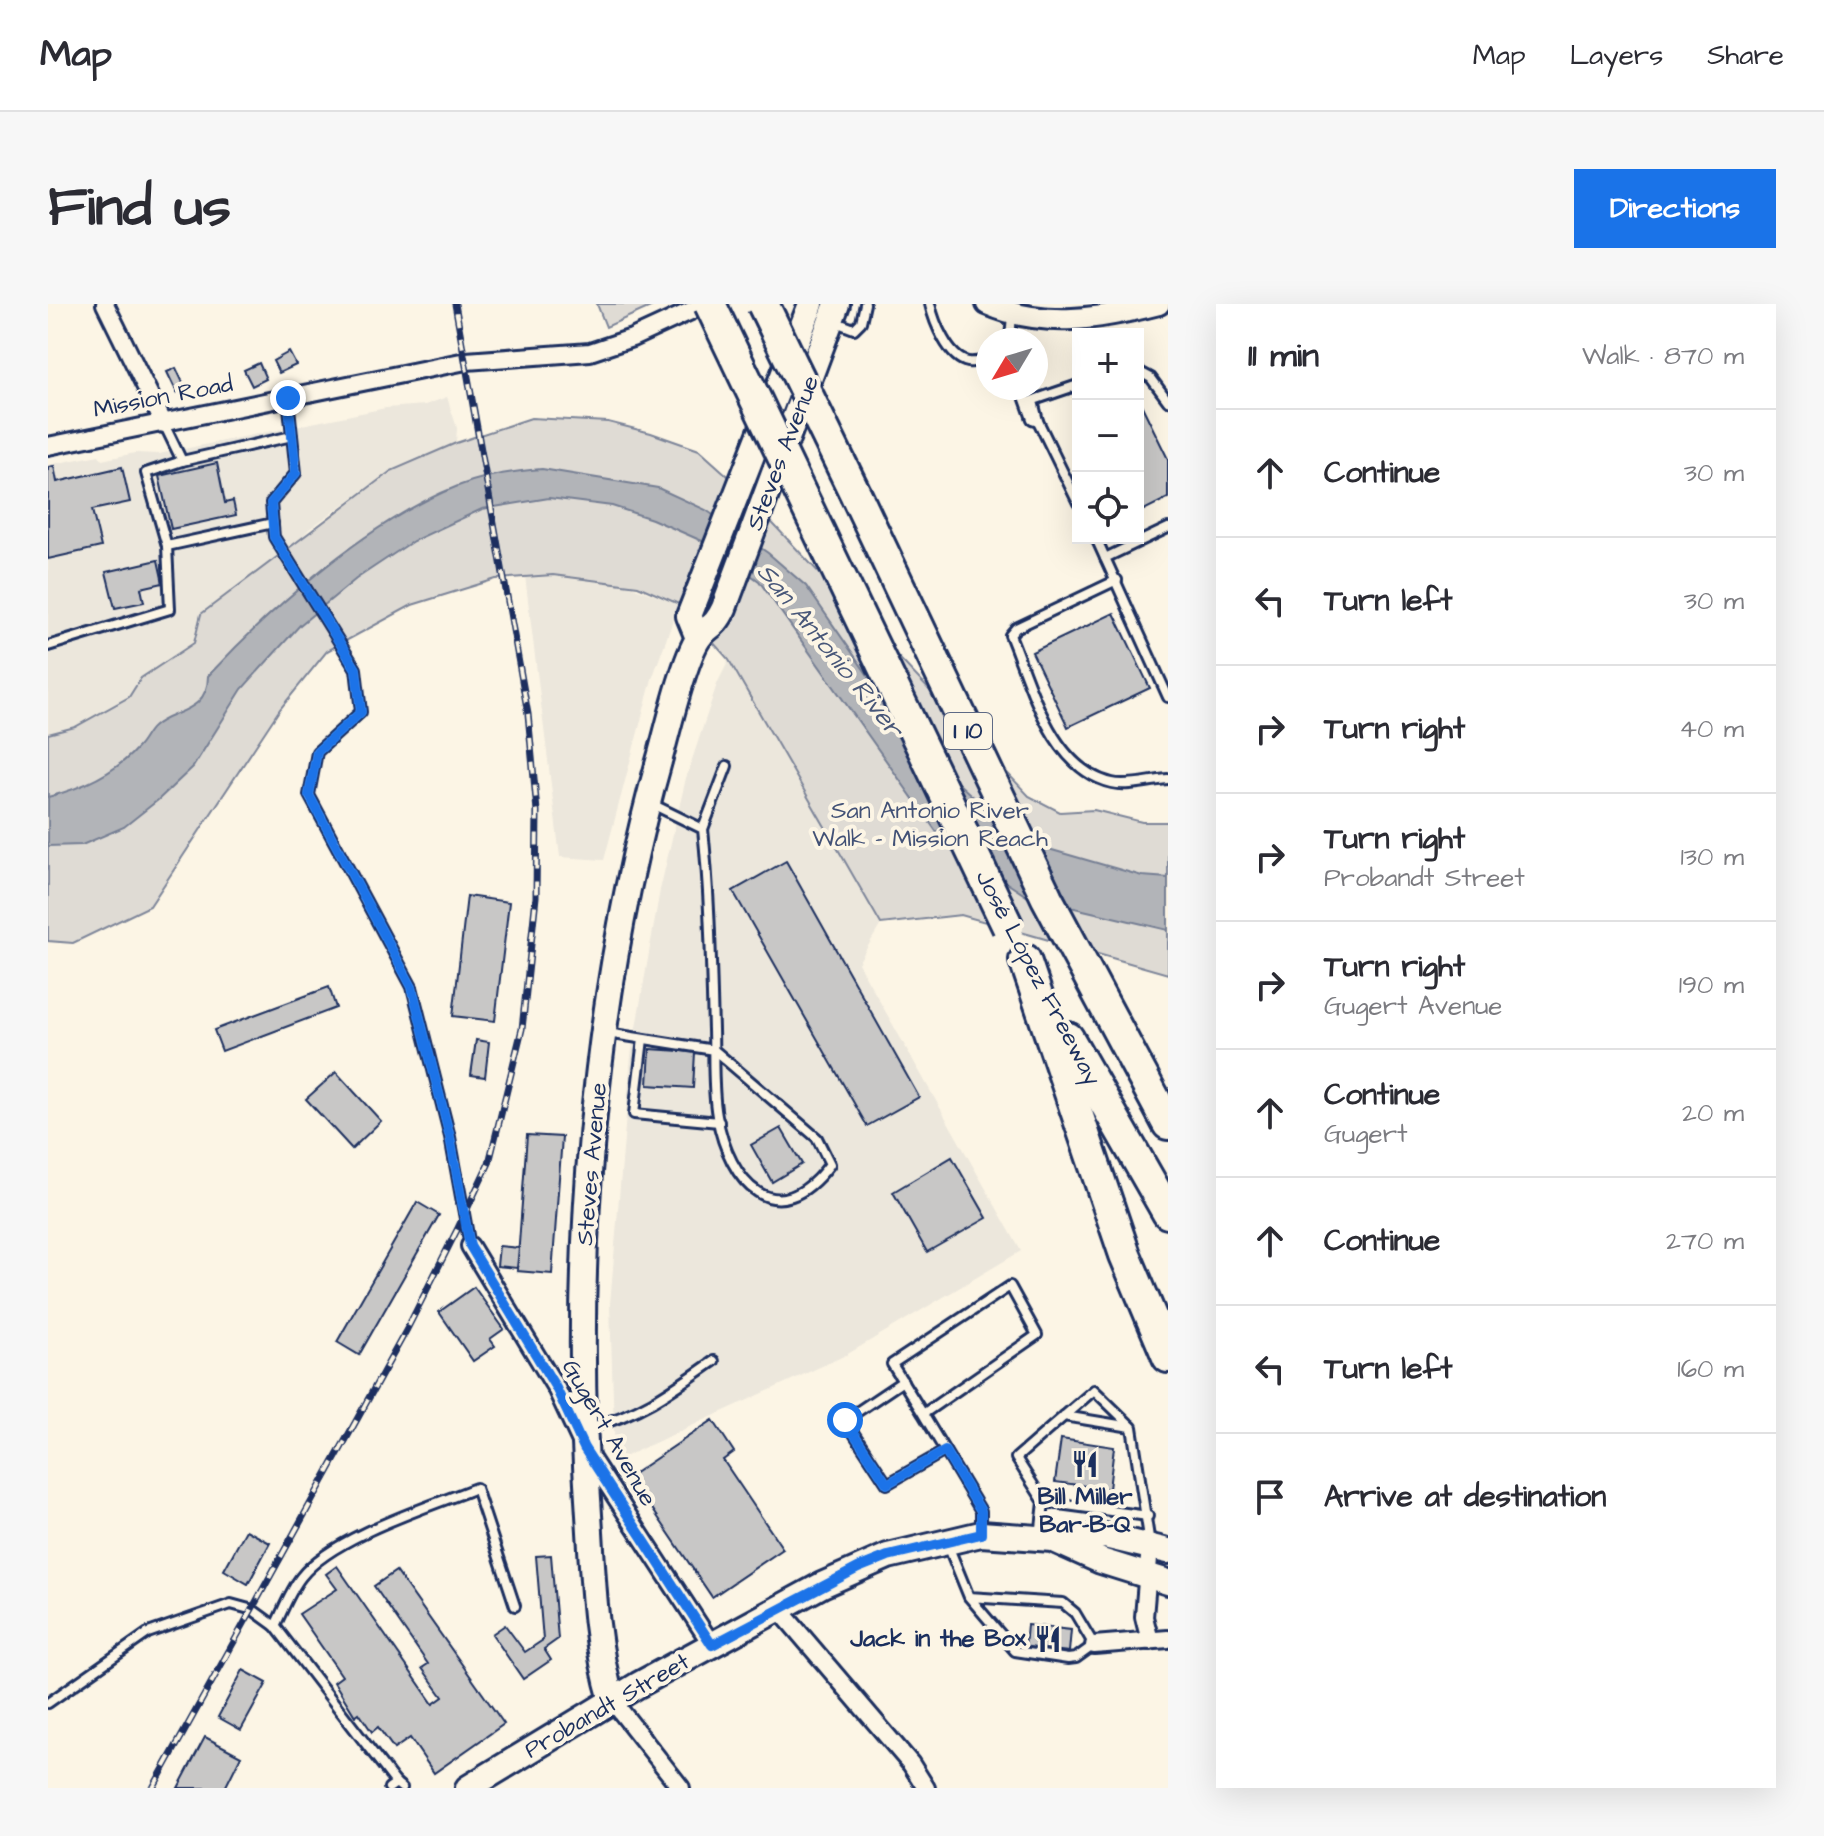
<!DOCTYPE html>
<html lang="en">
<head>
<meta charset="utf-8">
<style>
  body { margin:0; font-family:"Architects Daughter",sans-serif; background:#f7f7f7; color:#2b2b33 }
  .controls { position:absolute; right:24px; top:24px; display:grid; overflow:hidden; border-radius:0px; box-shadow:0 8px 32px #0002 }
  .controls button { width:72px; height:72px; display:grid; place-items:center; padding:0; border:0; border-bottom:2px solid #e1e1e2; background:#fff; color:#2b2b33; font:40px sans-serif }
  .compass { position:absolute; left:928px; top:24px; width:72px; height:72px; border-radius:50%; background:#fff; box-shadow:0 8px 32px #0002; rotate:232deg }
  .stop { position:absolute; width:24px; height:24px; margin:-18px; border:6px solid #1a73e8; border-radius:50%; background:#fff }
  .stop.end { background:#1a73e8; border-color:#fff; box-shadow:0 2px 8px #0008 }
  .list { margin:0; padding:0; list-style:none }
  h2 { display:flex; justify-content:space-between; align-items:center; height:104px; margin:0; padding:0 32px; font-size:34px }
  h2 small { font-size:26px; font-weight:400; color:#7c7c81 }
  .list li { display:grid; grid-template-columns:52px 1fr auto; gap:24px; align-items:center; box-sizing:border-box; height:128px; padding:0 32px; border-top:2px solid #e1e1e2 }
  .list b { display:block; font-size:30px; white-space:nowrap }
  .list p { margin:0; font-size:26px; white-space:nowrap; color:#7c7c81 }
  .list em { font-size:26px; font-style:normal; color:#7c7c81 }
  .icon { flex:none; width:44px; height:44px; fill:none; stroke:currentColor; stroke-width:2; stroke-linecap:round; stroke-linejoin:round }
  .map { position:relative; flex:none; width:1120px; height:1484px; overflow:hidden; border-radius:0px }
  header { display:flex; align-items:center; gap:48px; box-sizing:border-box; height:112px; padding:0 40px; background:#fff; border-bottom:2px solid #e1e1e2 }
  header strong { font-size:38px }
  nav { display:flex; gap:44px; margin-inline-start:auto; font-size:28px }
  .intro { display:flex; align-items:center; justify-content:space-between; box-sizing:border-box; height:192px; padding:0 48px }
  h1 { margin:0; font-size:56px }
  .button { padding:20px 36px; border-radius:0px; background:#1a73e8; color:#fff; font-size:28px; font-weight:700 }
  main { display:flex; gap:48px; padding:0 48px }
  aside { flex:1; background:#fff; border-radius:0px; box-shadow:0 8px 32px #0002 }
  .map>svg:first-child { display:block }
  .built { fill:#ece7dc }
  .green { fill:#dfdbd4; stroke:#7d8599; stroke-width:2 }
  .water { fill:#b2b4b8; stroke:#767f94; stroke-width:2 }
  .building { fill:#c8c7c6; stroke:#1b2f5e; stroke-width:2 }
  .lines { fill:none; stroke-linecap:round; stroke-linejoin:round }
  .service-casing { stroke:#1b2f5e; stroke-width:14 }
  .minor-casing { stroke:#1b2f5e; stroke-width:22 }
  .tertiary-casing { stroke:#1b2f5e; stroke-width:26 }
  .secondary-casing { stroke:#1b2f5e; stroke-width:30 }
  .motorway-casing { stroke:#1b2f5e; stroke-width:36 }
  .service { stroke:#fcf5e5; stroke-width:8 }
  .minor { stroke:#fcf5e5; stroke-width:16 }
  .tertiary { stroke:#fcf5e5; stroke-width:20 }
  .secondary { stroke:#fcf5e5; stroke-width:24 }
  .motorway { stroke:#fcf5e5; stroke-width:30 }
  .rail-casing { stroke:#1b2f5e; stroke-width:7 }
  .rail { stroke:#fcf5e5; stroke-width:4; stroke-dasharray:12; stroke-linecap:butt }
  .motorway-bridge-casing { stroke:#1b2f5e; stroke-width:36; stroke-linecap:butt }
  .motorway-bridge { stroke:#fcf5e5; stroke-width:30 }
  .route { stroke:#1a73e8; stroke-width:10 }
  .labels { text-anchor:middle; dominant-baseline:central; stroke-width:8; stroke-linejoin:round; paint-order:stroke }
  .shield { fill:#fcf5e5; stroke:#5e6a86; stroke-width:2 }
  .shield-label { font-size:22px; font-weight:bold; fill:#1b2f5e }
  .street-label { font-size:24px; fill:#1b2f5e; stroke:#fcf5e5 }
  .park-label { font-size:24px; fill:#425176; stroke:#fcf5e5 }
  .poi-label { font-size:24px; font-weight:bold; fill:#1b2f5e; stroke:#fcf5e5 }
  .water-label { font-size:26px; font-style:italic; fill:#485779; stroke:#fcf5e5 }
</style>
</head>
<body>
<header>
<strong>Map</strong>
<nav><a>Map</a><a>Layers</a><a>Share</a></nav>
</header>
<div class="intro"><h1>Find us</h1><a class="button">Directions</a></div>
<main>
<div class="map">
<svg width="1120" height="1484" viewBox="0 0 1120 1484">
  <rect width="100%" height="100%" fill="#fcf5e5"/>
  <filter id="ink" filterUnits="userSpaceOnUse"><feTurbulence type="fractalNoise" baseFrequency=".0125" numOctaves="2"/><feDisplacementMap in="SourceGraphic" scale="16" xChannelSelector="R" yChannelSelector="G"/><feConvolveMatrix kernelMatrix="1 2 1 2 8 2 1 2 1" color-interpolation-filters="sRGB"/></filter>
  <g filter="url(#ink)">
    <g class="built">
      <path d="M 399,93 L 409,124 L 408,139 L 343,167 L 261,225 L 246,243 L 226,256 L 153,321 L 147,339 L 93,374 L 81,393 L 27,423 L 0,430 L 0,161 L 51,151 L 54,156 L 87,149 L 111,150 L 338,104 L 377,101 Z"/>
      <path d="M 477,272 L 531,272 L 568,277 L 631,300 L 604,375 L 556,556 L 512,553 Z"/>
      <path d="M 681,356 L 833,620 L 810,659 L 973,947 L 798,1051 L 567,1157 L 562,1000 L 583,752 L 612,586 L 638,474 L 669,380 Z"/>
    </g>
    <g class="green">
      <path d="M 549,0 L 609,0 L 558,23 Z"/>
      <path d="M 483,114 L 560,118 L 603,129 L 651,146 L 680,172 L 981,492 L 1012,508 L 1046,506 L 1094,518 L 1120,518 L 1120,670 L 913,611 L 833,620 L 681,356 L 631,300 L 590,282 L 505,271 L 448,275 L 364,301 L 279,347 L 232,405 L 102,602 L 25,639 L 0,637 L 0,430 L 27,423 L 81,393 L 93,374 L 146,339 L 153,310 L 343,167 L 408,139 Z"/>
    </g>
    <path class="water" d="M 494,165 L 610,184 L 658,206 L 720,249 L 758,282 L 869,442 L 963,527 L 1004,546 L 1094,572 L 1120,574 L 1120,626 L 980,593 L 895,537 L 711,277 L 654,237 L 604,215 L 564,202 L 501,194 L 434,205 L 365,237 L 308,275 L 252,321 L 194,385 L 145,463 L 110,496 L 76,523 L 34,541 L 0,542 L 0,493 C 34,484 67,470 90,443 C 96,437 99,428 105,423 C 122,406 160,410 160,372 C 224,303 322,216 410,182 C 437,171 466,167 494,165 Z"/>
    <g class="building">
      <path d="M 241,48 L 248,61 L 231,69 L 225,57 Z"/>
      <path d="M 211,59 L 218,75 L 204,82 L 196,66 Z"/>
      <path d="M 128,64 L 138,85 L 129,89 L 119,68 Z"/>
      <path d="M 1090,94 L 1120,155 L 1120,194 L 1090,209 Z"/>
      <path d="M 169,159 L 177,199 L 185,197 L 188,211 L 123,225 L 111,172 Z"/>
      <path d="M 6,162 L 9,178 L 74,163 L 82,198 L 44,206 L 53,243 L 0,255 L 0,163 Z"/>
      <path d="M 110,256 L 115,279 L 93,284 L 96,298 L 67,304 L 58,268 Z"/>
      <path d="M 1066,309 L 1102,384 L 1020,423 L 984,348 Z"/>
      <path d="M 738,557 L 871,793 L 819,822 L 685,587 Z"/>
      <path d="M 419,592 L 461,598 L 447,717 L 405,712 Z"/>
      <path d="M 281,683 L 288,704 L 174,747 L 166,726 Z"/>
      <path d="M 428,736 L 441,738 L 437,773 L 423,771 Z"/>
      <path d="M 602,745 L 647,748 L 645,784 L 600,781 Z"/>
      <path d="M 288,768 L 333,817 L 304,845 L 258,795 Z"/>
      <path d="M 733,824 L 754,860 L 724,878 L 703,841 Z"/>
      <path d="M 479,831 L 514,833 L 504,970 L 469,967 Z"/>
      <path d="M 904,853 L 939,914 L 879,948 L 845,888 Z"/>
      <path d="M 369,898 L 391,911 L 311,1051 L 289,1038 Z"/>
      <path d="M 451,942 L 471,944 L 469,964 L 449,962 Z"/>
      <path d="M 426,983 L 456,1025 L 442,1035 L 447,1042 L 425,1057 L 391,1008 Z"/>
      <path d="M 665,1116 L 686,1148 L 675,1156 L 735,1245 L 664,1293 L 582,1172 Z"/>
      <path d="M 1013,1135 L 1066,1143 L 1061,1185 L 1007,1178 Z"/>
      <path d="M 198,1226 L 222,1239 L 200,1280 L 176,1266 Z"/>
      <path d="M 503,1251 L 510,1335 L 496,1345 L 503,1356 L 475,1375 L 444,1330 L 457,1321 L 477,1348 L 495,1336 L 488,1252 Z"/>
      <path d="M 289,1262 L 385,1400 L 395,1393 L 374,1364 L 380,1360 L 326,1282 L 348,1267 L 456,1420 L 386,1469 L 362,1434 L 346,1445 L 330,1423 L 324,1428 L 311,1409 L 307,1412 L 286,1378 L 294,1372 L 251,1310 L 289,1285 L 278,1270 Z"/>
      <path d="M 979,1321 L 1023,1326 L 1021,1348 L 977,1343 Z"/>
      <path d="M 195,1366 L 219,1379 L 193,1426 L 170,1413 Z"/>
      <path d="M 157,1433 L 193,1452 L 177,1484 L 130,1484 Z"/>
    </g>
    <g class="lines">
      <g class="service-casing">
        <g id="service">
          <path d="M 882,0 C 886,18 900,54 920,58 C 926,59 934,57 940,56"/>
          <path d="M 785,17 L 806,25 L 813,18 L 817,0"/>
          <path d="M 962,36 L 964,10"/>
          <path d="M 1090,67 L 1103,74 L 1120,97"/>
          <path d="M 973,84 L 984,115 L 990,117 L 1030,199"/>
          <path d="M 240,94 L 248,169 L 223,199 L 226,233 L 308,365 L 313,408 L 269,448 L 261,491 L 364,683 L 402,833 L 422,942"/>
          <path d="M 980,98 L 1030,81"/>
          <path d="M 980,98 L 986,101 L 990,117"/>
          <path d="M 116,120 L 134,157 L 244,132"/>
          <path d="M 134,157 L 98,169 L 119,242 L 225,219"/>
          <path d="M 1048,234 L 1120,393"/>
          <path d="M 1057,254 L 1120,224"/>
          <path d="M 1069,276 L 968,324 L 962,331 C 983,381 1003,465 1064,479 C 1080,483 1104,476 1120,475"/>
          <path d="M 0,342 L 122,305 L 119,242"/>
          <path d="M 655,525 L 679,462"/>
          <path d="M 559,729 L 666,746 L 769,834 L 782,860 C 728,932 681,879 669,812 C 664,784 666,754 665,726 C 663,659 662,592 655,525 L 604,500"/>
          <path d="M 595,735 L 586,810 L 671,818"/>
          <path d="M 855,1077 L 797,1116 L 839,1180 L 897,1147"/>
          <path d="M 875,1110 L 844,1060 L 962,982 L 989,1031 L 875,1110 L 933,1207 L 933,1229"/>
          <path d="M 1016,1112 L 1083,1123"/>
          <path d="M 540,1124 C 592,1110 622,1088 666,1057"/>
          <path d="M 996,1198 L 1100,1212"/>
          <path d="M 992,1233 L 996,1198 L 968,1154 L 1046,1086 L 1084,1123 L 1102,1240"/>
          <path d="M 899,1239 L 921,1293 L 1015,1299 L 1027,1309 L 1046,1341 L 1028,1354 L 1020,1355 L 967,1347 L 921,1293"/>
          <path d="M 227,1322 C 235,1306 242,1287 253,1273 C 284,1233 380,1203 428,1184 L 467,1302"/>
          <path d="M 0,1399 L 100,1329 L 183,1300 L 205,1306 L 227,1322 L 348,1479"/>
          <path d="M 341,1484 L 348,1479 L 354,1484"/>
        </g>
      </g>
      <g class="minor-casing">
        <g id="minor">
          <path d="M 57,0 L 116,120"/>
          <path d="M 0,142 L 418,57 L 542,48 L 584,34 L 658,0"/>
          <path d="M 422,942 L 508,1084 L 536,1144 L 664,1341"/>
          <path d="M 1102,1242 L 1096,1313 L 1102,1337"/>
          <path d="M 730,1304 L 863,1460 L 878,1484"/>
          <path d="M 1046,1341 L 1120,1335"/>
          <path d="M 564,1396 L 633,1484"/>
        </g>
      </g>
      <g class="tertiary-casing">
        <path id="tertiary" d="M 939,0 C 996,25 1052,15 1111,0"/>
      </g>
      <g class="secondary-casing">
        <g id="secondary">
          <path d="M 650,334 L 641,312 L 763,0"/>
          <path d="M 1015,1237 L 1057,1232 L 1120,1247"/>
          <path d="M 564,1396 C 546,1336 545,1273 541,1211 C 523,959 544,694 613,450 C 620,424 636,356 650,335 C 658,322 666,326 676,304 L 789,0"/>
          <path d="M 420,1484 L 590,1381 L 774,1281 L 840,1252 L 933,1230 L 1004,1235 L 1053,1257 L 1120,1278"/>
        </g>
      </g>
      <g class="motorway-casing">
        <g id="motorway">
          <path d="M 808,191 L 999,594 L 1120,820"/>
          <path d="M 977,656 L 1077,951 L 1120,1053"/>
          <path d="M 1020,734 L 1120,909"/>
        </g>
      </g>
      <use href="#service" class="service"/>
      <use href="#minor" class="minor"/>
      <use href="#tertiary" class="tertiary"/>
      <use href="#secondary" class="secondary"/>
      <use href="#motorway" class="motorway"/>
      <g class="rail-casing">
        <path id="rail" d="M 105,1484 L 359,1025 L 410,924 L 441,859 L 474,725 L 488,593 L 489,507 L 480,410 L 407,0"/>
      </g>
      <use href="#rail" class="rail"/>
      <g class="motorway-bridge-casing">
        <g id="motorway-bridge">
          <path d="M 662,0 L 960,623"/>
          <path d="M 715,0 L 808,191"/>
        </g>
      </g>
      <use href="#motorway-bridge" class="motorway-bridge"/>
    </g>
  </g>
  <g class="lines" filter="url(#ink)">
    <path class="route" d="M 240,94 L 248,169 L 223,199 L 226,233 L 308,365 L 313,408 L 269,448 L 261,491 L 364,683 L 402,833 L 422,942 L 508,1084 L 536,1144 L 664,1341 L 810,1264 L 840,1252 L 933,1230 L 933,1207 L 897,1147 L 839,1180 L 797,1116"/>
  </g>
  <defs>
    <g id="restaurant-bare" transform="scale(2.16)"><path d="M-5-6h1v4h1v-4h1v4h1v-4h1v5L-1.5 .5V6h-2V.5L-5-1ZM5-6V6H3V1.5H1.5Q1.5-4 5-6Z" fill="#1b2f5e" stroke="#fcf5e5" stroke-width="2.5" paint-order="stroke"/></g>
  </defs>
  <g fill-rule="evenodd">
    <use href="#restaurant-bare" x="1037" y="1160"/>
    <use href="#restaurant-bare" x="1000" y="1335"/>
  </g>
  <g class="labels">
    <rect class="shield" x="896" y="409" width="48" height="36" rx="6"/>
    <g class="shield-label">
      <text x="920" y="427">I 10</text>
    </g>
    <g class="street-label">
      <text transform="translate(115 93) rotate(-11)">Mission Road</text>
      <text transform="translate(735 149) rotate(-69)">Steves Avenue</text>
      <text transform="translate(990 674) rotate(62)">José López Freeway</text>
      <text transform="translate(544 860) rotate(-85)">Steves Avenue</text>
      <text transform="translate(561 1129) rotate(60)">Gugert Avenue</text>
      <text transform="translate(559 1402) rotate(-30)">Probandt Street</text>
    </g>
    <g class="park-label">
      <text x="882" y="507">San Antonio River<tspan x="882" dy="28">Walk - Mission Reach</tspan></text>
    </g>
    <g class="poi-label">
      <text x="1037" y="1193">Bill Miller<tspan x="1037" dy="28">Bar-B-Q</tspan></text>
      <text x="978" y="1335" text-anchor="end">Jack in the Box</text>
    </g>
    <g class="water-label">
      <text transform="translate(782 346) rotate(51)">San Antonio River</text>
    </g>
  </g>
</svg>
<div class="controls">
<button>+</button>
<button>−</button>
<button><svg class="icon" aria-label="locate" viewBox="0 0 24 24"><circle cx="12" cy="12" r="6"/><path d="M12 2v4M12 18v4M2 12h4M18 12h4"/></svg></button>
</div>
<svg class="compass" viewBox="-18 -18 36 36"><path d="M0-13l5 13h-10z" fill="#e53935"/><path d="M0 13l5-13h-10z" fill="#7c7c81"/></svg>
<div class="stop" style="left:797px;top:1116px"></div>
<div class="stop end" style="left:240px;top:94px"></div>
</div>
<aside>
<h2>11 min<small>Walk · 870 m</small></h2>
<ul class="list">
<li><svg class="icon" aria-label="ahead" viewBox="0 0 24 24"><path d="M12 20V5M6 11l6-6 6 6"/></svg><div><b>Continue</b></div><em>30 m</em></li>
<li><svg class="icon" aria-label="left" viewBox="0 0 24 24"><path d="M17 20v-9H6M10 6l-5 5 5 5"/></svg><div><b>Turn left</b></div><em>30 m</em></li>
<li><svg class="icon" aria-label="right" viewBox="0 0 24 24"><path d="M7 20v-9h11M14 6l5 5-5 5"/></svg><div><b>Turn right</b></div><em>40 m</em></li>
<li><svg class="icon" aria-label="right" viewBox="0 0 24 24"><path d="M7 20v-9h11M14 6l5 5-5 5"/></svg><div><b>Turn right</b><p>Probandt Street</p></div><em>130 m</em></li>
<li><svg class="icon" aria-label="right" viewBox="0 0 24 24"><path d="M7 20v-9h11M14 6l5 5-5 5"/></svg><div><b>Turn right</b><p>Gugert Avenue</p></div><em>190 m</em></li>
<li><svg class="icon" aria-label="ahead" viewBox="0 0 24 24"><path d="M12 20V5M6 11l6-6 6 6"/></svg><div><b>Continue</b><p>Gugert</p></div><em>20 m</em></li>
<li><svg class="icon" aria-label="ahead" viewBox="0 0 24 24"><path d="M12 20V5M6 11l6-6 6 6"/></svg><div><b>Continue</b></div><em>270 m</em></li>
<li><svg class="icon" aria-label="left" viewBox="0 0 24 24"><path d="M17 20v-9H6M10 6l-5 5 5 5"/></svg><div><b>Turn left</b></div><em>160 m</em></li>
<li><svg class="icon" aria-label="arrive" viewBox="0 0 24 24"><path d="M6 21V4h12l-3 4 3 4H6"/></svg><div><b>Arrive at destination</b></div></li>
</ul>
</aside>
</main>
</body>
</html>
